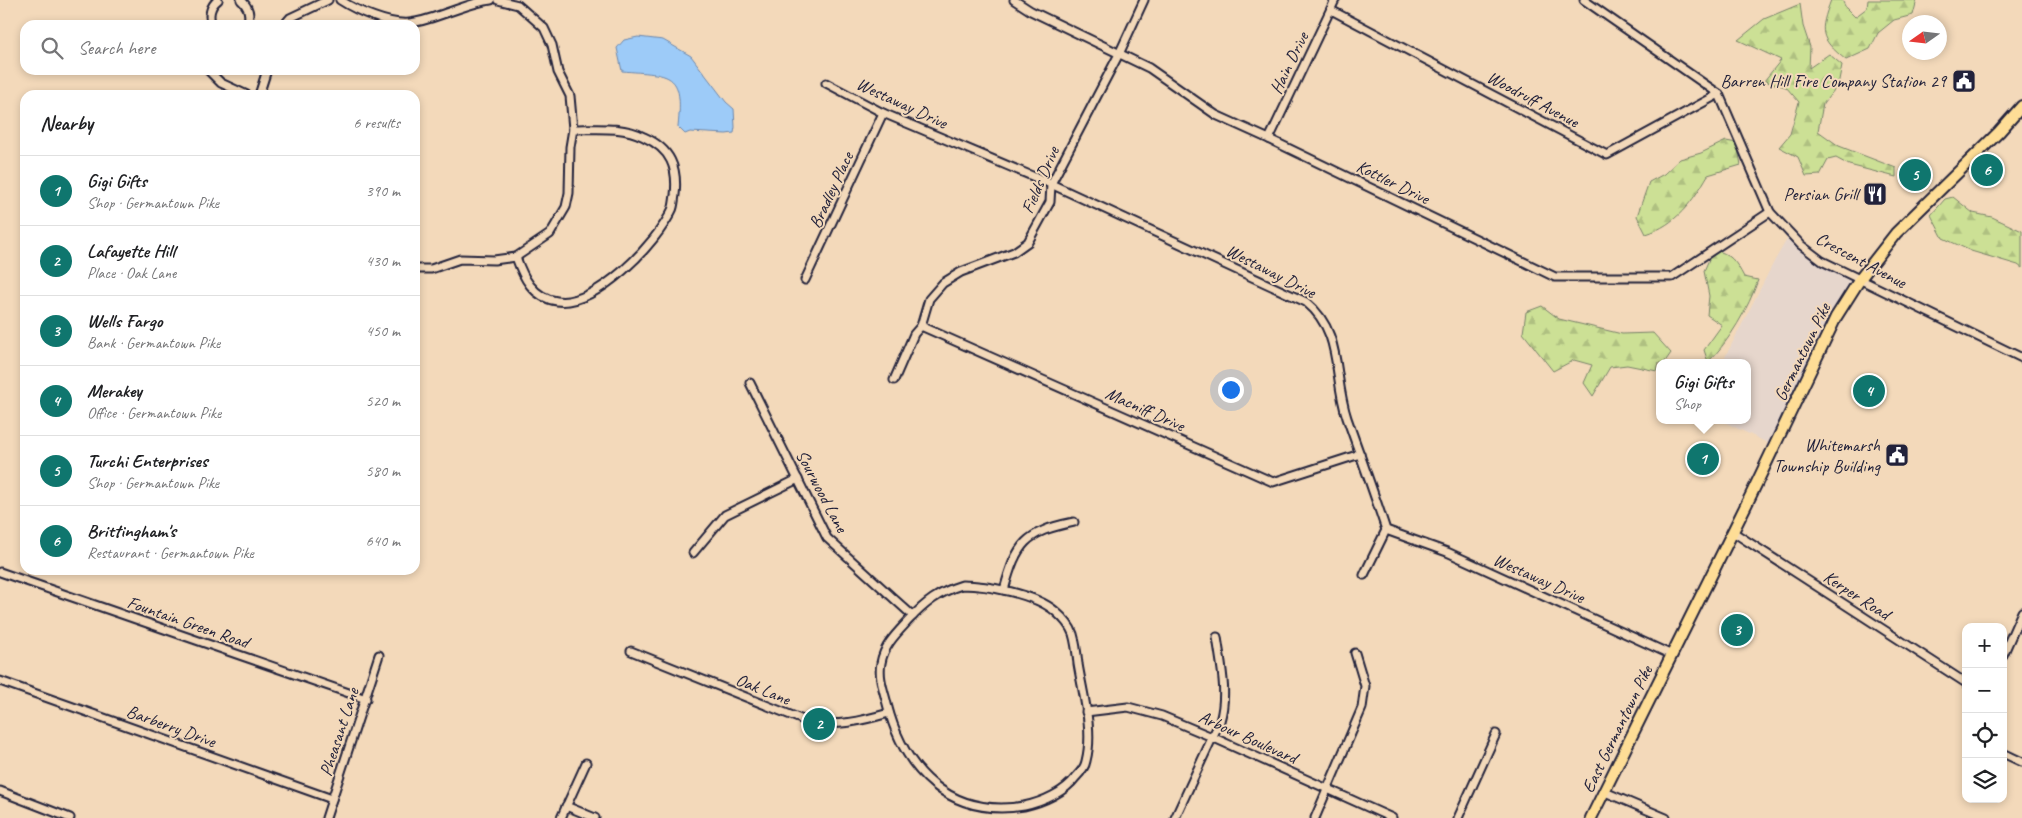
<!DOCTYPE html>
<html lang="en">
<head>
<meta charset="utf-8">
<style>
  body { margin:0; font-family:Caveat,sans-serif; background:#f6f6f6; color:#202124 }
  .controls { position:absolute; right:15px; bottom:15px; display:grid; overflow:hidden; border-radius:10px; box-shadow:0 2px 8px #0003 }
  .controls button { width:45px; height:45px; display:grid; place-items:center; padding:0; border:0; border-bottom:1px solid #e0e0e0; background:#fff; color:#202124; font:25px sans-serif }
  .compass { position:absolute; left:1902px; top:15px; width:45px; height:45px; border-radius:50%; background:#fff; box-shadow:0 2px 8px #0003; rotate:256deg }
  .you { position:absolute; left:1230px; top:389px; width:18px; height:18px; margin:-12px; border:4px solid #fff; border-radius:50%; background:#1a73e8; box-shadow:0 0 0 8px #1a73e833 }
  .badge { display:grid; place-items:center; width:32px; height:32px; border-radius:50%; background:#0f766e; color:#fff; font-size:16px; font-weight:700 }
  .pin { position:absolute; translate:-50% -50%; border:2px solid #fff; box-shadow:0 1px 5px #0006 }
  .popup { position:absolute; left:1656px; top:359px; width:95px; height:65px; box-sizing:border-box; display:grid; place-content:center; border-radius:10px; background:#fff; filter:drop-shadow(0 1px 4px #0005); font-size:16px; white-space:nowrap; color:#757577 }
  .popup b { font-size:19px; color:#202124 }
  .popup::after { content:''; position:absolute; left:50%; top:100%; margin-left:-10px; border:10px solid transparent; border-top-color:#fff }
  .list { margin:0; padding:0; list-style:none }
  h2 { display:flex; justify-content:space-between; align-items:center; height:65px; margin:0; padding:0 20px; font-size:21px }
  h2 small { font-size:16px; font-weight:400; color:#757577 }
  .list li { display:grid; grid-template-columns:32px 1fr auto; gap:15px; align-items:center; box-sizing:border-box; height:70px; padding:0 20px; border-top:1px solid #e0e0e0 }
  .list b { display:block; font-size:19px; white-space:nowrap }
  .list p { margin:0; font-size:16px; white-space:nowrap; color:#757577 }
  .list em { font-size:16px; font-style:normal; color:#757577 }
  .icon { flex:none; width:28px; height:28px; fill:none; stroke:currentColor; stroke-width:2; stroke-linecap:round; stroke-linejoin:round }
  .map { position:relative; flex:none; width:2022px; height:818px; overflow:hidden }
  .search { position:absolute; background:#fff; box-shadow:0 2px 8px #0003; left:20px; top:20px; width:400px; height:55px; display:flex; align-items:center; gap:12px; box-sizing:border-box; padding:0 18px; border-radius:15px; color:#757577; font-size:19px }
  .panel { position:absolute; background:#fff; box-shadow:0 2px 8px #0003; left:20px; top:90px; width:400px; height:485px; border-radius:15px }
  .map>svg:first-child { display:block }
  .built { fill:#e6d6cc }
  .forest { fill:url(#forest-firs); stroke:#778168 }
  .water { fill:#9dcbf8; stroke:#6c87ac }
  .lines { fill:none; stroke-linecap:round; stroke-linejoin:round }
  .minor-casing { stroke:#22223b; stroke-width:11 }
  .primary-casing { stroke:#22223b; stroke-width:14 }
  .minor { stroke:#f3d9ba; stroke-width:7 }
  .primary { stroke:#fedd96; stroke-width:10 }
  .labels { text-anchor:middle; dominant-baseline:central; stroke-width:4; stroke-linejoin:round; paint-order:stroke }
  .street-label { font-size:18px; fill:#22223b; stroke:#f3d9ba }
  .poi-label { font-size:18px; fill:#22223b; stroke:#f3d9ba; text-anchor:end }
</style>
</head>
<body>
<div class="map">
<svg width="2022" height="818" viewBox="0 0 2022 818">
  <defs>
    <pattern id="forest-firs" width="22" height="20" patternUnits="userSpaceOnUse" patternTransform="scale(1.25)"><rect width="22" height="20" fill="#cce095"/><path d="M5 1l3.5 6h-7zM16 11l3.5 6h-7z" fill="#afc081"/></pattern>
  </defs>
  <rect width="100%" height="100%" fill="#f3d9ba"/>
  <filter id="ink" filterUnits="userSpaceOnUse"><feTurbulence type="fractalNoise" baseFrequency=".02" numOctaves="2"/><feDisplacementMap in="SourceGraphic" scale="10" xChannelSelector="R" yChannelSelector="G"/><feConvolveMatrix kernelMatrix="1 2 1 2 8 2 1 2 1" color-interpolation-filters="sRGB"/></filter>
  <g filter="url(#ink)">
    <path class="built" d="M 1790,234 L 1801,245 L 1860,279 L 1774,446 L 1720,420 L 1747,420 L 1747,363 L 1722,363 L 1775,260 Z"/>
    <g class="forest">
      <path d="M 1831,0 L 1842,0 L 1846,8 L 1855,17 L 1867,8 L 1868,0 L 1917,0 L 1913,15 L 1894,20 L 1878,33 L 1870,49 L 1846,60 C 1819,38 1819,32 1831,0 Z"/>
      <path d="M 1800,4 L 1803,26 L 1810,47 L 1809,68 L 1829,54 L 1842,65 L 1838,85 L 1823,104 L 1818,131 L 1839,146 L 1896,168 L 1896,177 L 1849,165 L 1836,158 L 1828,160 L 1820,175 L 1806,176 L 1798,157 L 1779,147 L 1790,134 L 1799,102 L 1786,87 L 1764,81 L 1781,60 L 1738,40 L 1764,19 Z"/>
      <path d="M 1726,141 L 1737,143 L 1741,165 L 1708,175 C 1693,201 1676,225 1646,234 L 1637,216 L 1649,182 L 1664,174 L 1680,159 L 1701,153 Z"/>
      <path d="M 1953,197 L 1973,213 L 1992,217 L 2022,231 L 2022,268 L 2018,265 L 1971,251 L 1943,238 L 1931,215 L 1945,199 Z"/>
      <path d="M 1713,250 C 1731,253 1736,262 1744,277 L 1758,280 C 1749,307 1729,342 1708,362 L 1704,350 L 1722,325 L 1707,315 L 1709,296 L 1704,271 Z"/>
      <path d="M 1542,306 L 1559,319 L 1622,334 L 1653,333 L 1671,353 L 1664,363 L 1659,363 L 1657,371 L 1627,365 L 1610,367 L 1593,396 L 1584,383 L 1592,365 L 1574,360 L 1553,371 L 1523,333 L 1526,312 Z"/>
    </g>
    <path class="water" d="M 638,37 L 663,40 L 691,56 L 726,102 L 734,109 L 735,127 L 734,133 L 726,134 L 690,132 L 685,134 L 678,127 C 684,71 671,75 622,71 L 617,48 L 624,40 Z"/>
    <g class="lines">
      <g class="minor-casing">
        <g id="minor">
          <path d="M 241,0 C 249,7 251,15 247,25"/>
          <path d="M 340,0 C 357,11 389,25 409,23 C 420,22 432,18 443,14 C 459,9 474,2 491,0"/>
          <path d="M 1014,0 L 1031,11 L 1149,68 L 1216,115 L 1269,139 L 1555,277 L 1672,277 L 1770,212"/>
          <path d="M 1584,0 L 1719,94 L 1770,212 L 1801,245 L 1822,261 L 2022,358"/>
          <path d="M 1331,10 L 1607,155 L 1719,94"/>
          <path d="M 212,25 C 208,16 210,6 218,0"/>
          <path d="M 284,25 L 290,18 L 328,0"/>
          <path d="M 208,70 L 221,83 L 247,95"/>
          <path d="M 826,83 L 883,113 L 1051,184 L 1306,302 C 1343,332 1333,376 1347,418 C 1360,455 1374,493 1386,530 L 1447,552 L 1672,655"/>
          <path d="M 259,95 L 267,70"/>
          <path d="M 1269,139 L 1335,0"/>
          <path d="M 516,257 C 523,277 533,298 557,301 C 596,307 657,243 672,210 C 674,206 674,200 675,195 C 678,168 671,149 644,137 C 623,126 596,129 573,129"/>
          <path d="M 415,269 L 431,269 L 460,259 L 494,260 L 516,257 L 550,234 L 566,207 L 569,193 L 570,147 L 573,129 L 570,96 L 558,72 L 552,45 L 544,28 L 518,5 L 498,0"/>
          <path d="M 805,280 L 883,113"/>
          <path d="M 921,326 L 1273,482 L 1360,454"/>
          <path d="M 894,380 L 914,334 L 921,326 L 929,299 L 943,283 L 961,272 L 1014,252 L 1028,242 L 1050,202 L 1051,184 L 1120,52 L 1144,0"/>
          <path d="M 750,383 L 827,538 L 913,616"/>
          <path d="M 1733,532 L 1966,683"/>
          <path d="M 693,553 L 725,515 L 798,479"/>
          <path d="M 0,572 L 366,699"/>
          <path d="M 1364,575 L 1386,530"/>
          <path d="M 962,585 C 987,585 1035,594 1055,611 C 1062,617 1070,625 1073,634 C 1076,644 1077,654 1078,664 C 1083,695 1094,730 1086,761 C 1085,767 1080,773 1076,777 C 1065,792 1043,802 1024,806 C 950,818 904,771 887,704 C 884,691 878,677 881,663 C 884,645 897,633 909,620 C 925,603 939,592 962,585 Z"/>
          <path d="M 1004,590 C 1017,543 1025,532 1074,522"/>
          <path d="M 631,651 L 808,722 C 837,727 861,721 889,713"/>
          <path d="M 2003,655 L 2022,612"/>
          <path d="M 0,681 L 332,799"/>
          <path d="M 1086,712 L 1128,707 L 1162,716 L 1212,737 L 1392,818"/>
          <path d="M 2003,753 L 2022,762"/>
          <path d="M 0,791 L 70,818"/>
          <path d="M 1605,792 L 1666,818"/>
          <path d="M 566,806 L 595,818"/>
          <path d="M 326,818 L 379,655"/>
          <path d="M 561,818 L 586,763"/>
          <path d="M 1175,818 L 1220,721 C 1228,694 1221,665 1217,637"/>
          <path d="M 1315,818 L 1362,708 L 1365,686 L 1355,653"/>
          <path d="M 1458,818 L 1496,734"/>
        </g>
      </g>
      <g class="primary-casing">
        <path id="primary" d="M 1591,818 L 1751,495 L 1836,317 L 1860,279 L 1896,233 L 1999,132 L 2022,106"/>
      </g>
      <use href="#minor" class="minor"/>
      <use href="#primary" class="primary"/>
    </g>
  </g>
  <defs>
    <g id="civic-square" transform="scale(1.25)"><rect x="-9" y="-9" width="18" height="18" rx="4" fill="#22223b" stroke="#f3d9ba"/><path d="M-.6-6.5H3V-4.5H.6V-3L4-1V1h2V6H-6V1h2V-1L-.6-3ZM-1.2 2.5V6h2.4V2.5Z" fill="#fff"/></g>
    <g id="restaurant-square" transform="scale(1.25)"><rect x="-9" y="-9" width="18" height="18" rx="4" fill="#22223b" stroke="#f3d9ba"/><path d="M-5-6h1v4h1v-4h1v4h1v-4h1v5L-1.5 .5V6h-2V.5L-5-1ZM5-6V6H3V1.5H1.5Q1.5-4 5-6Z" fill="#fff"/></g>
  </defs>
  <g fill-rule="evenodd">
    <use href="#civic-square" x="1964" y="81"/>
    <use href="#restaurant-square" x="1875" y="194"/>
    <use href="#civic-square" x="1897" y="455"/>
  </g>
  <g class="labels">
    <g class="street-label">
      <text transform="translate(1289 63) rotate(-64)">Hain Drive</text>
      <text transform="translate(1533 99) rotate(28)">Woodruff Avenue</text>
      <text transform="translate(902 103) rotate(25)">Westaway Drive</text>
      <text transform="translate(1040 180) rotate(-67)">Fields Drive</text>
      <text transform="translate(1393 182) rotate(26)">Kottler Drive</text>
      <text transform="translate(831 190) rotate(-65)">Bradley Place</text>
      <text transform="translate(1861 260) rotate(28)">Crescent Avenue</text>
      <text transform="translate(1271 271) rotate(27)">Westaway Drive</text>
      <text transform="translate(1802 352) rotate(-64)">Germantown Pike</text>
      <text transform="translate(1145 409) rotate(24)">Macniff Drive</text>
      <text transform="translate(822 491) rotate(62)">Sourwood Lane</text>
      <text transform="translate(1539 578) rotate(24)">Westaway Drive</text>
      <text transform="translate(1857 595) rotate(33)">Kerper Road</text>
      <text transform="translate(188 622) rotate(19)">Fountain Green Road</text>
      <text transform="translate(763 689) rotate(22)">Oak Lane</text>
      <text transform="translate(171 726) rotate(20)">Barberry Drive</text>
      <text transform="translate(1617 729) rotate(-64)">East Germantown Pike</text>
      <text transform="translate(339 732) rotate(-72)">Pheasant Lane</text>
      <text transform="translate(1248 737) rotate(24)">Arbour Boulevard</text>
    </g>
    <g class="poi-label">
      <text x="1946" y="81">Barren Hill Fire Company Station 29</text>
      <text x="1858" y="194">Persian Grill</text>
      <text x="1880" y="445">Whitemarsh<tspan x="1880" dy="21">Township Building</tspan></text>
    </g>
  </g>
</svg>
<div class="controls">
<button>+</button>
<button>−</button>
<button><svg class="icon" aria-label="locate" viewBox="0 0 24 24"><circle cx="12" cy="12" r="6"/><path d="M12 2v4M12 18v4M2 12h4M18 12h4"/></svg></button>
<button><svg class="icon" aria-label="layers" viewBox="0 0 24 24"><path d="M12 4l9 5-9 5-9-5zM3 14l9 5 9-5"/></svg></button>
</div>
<svg class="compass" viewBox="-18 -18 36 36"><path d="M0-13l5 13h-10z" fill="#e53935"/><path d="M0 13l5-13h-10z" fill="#757577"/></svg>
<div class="you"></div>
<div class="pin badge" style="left:1703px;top:459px">1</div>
<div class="popup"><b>Gigi Gifts</b>Shop</div>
<div class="pin badge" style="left:819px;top:724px">2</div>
<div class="pin badge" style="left:1737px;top:630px">3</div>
<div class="pin badge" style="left:1869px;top:391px">4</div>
<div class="pin badge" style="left:1915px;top:175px">5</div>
<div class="pin badge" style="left:1987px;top:170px">6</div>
<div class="search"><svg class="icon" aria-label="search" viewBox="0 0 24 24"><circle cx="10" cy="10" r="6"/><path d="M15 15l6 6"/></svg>Search here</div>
<section class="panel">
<h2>Nearby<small>6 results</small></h2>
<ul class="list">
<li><span class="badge">1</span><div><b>Gigi Gifts</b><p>Shop · Germantown Pike</p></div><em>390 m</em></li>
<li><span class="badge">2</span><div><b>Lafayette Hill</b><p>Place · Oak Lane</p></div><em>430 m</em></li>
<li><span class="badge">3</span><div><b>Wells Fargo</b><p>Bank · Germantown Pike</p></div><em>450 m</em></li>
<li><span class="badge">4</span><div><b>Merakey</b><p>Office · Germantown Pike</p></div><em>520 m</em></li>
<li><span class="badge">5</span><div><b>Turchi Enterprises</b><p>Shop · Germantown Pike</p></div><em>580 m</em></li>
<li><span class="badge">6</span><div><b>Brittingham's</b><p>Restaurant · Germantown Pike</p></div><em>640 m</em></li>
</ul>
</section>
</div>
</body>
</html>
